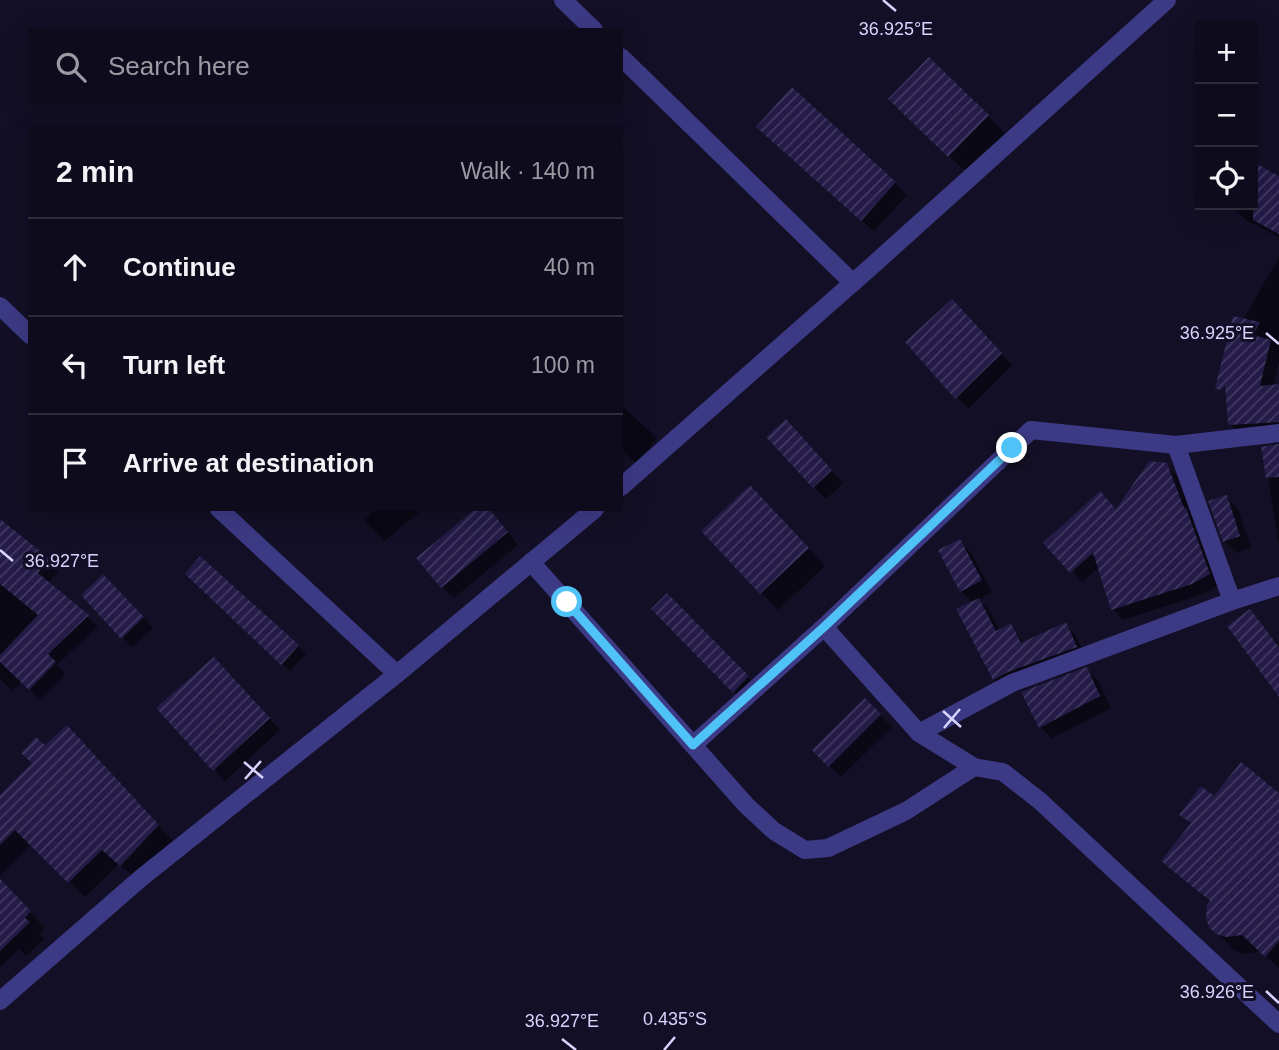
<!DOCTYPE html>
<html lang="en">
<head>
<meta charset="utf-8">
<style>
  body { margin:0; font-family:Helvetica,sans-serif; background:#1c1929; color:#f1f3f6 }
  .controls { position:absolute; right:21px; top:21px; display:grid; overflow:hidden; border-radius:0px; box-shadow:0 7px 28px #0002 }
  .controls button { width:63px; height:63px; display:grid; place-items:center; padding:0; border:0; border-bottom:2px solid #2e2b3b; background:#0e0b1c; color:#f1f3f6; font:35px sans-serif }
  .stop { position:absolute; width:21px; height:21px; margin:-16px; border:5px solid #4fc3f7; border-radius:50%; background:#fff }
  .stop.end { background:#4fc3f7; border-color:#fff; box-shadow:0 2px 7px #0008 }
  .list { margin:0; padding:0; list-style:none }
  h2 { display:flex; justify-content:space-between; align-items:center; height:91px; margin:0; padding:0 28px; font-size:30px }
  h2 small { font-size:23px; font-weight:400; color:#9b9ba3 }
  .list li { display:grid; grid-template-columns:46px 1fr auto; gap:21px; align-items:center; box-sizing:border-box; height:98px; padding:0 28px; border-top:2px solid #2e2b3b }
  .list b { display:block; font-size:26px; white-space:nowrap }
  .list em { font-size:23px; font-style:normal; color:#9b9ba3 }
  .icon { flex:none; width:38px; height:38px; fill:none; stroke:currentColor; stroke-width:2; stroke-linecap:round; stroke-linejoin:round }
  .map { position:relative; flex:none; width:1279px; height:1050px; overflow:hidden }
  .search { position:absolute; background:#0e0b1c; box-shadow:0 7px 28px #0002; left:28px; top:28px; width:595px; height:77px; display:flex; align-items:center; gap:18px; box-sizing:border-box; padding:0 24px; border-radius:0px; color:#9b9ba3; font-size:26px }
  .panel { position:absolute; background:#0e0b1c; box-shadow:0 7px 28px #0002; left:28px; top:126px; width:595px; height:385px; border-radius:0px }
  .map>svg:first-child { display:block }
  .shadow { fill:#0007 }
  .building { fill:url(#building-hatch) }
  .lines { fill:none; stroke-linecap:round; stroke-linejoin:round }
  .minor { stroke:#3d3a85; stroke-width:18 }
  .route { stroke:#4fc3f7; stroke-width:9 }
  .ticks { fill:none; stroke:#d9d4ff; stroke-width:2.5 }
  .ticks-label { font-size:18px; text-anchor:middle; fill:#d9d4ff; stroke:#130f26; stroke-width:6; stroke-linejoin:round; paint-order:stroke }
</style>
</head>
<body>
<div class="map">
<svg width="1279" height="1050" viewBox="0 0 1279 1050">
  <defs>
    <pattern id="building-hatch" width="6" height="6" patternUnits="userSpaceOnUse" patternTransform="scale(1.75)"><rect width="6" height="6" fill="#241b47"/><path d="M-1 1l2-2M0 6l6-6M5 7l2-2" fill="none" stroke="#433b63"/></pattern>
  </defs>
  <rect width="100%" height="100%" fill="#130f26"/>
  <g class="shadow">
    <path d="M 907,116 L 988,116 L 1005,133 L 967,173 Z"/>
    <path d="M 770,138 L 895,183 L 907,195 L 874,231 Z"/>
    <path d="M 1259,167 L 1279,178 L 1279,237 L 1247,221 L 1236,210 L 1239,205 L 1253,205 L 1253,179 Z"/>
    <path d="M 1279,257 L 1279,362 L 1273,386 L 1279,386 L 1279,433 L 1241,435 L 1230,424 L 1243,320 Z"/>
    <path d="M 963,312 L 1012,365 L 968,409 L 907,342 Z"/>
    <path d="M 621,405 L 657,438 L 636,463 L 621,450 Z"/>
    <path d="M 798,433 L 843,483 L 826,499 L 814,487 Z"/>
    <path d="M 1279,445 L 1279,545 L 1263,448 Z"/>
    <path d="M 1166,465 L 1177,476 L 1219,585 L 1203,594 L 1123,620 L 1113,609 L 1099,567 L 1082,582 L 1072,571 L 1117,511 Z"/>
    <path d="M 1226,497 L 1238,509 L 1251,548 L 1236,553 L 1224,541 Z"/>
    <path d="M 767,505 L 825,566 L 778,610 L 761,592 Z"/>
    <path d="M 375,509 L 423,509 L 384,541 L 364,520 Z"/>
    <path d="M 495,516 L 518,545 L 454,598 L 442,587 Z"/>
    <path d="M 0,530 L 49,560 L 59,570 L 48,584 L 98,626 L 57,665 L 65,674 L 40,699 L 22,682 L 12,690 L 0,679 Z"/>
    <path d="M 959,541 L 971,553 L 992,592 L 979,600 L 989,610 L 1000,631 L 1010,625 L 1024,643 L 1065,625 L 1075,635 L 1086,657 L 1004,690 L 994,679 L 958,610 L 973,603 L 961,591 Z"/>
    <path d="M 187,574 L 298,646 L 306,654 L 290,671 Z"/>
    <path d="M 103,576 L 153,628 L 132,647 L 83,595 Z"/>
    <path d="M 667,595 L 759,689 L 745,703 L 653,609 Z"/>
    <path d="M 1250,611 L 1279,645 L 1279,692 Z"/>
    <path d="M 1086,669 L 1098,681 L 1111,708 L 1052,738 L 1040,727 Z"/>
    <path d="M 225,670 L 280,730 L 225,781 L 159,708 Z"/>
    <path d="M 865,700 L 892,727 L 841,777 L 814,750 Z"/>
    <path d="M 83,743 L 174,842 L 137,880 L 119,864 L 85,897 L 31,844 L 0,876 L 0,797 L 34,763 L 45,748 Z"/>
    <path d="M 1279,795 L 1279,968 L 1261,951 L 1245,954 L 1236,951 L 1229,945 L 1210,926 L 1211,903 L 1163,861 L 1192,825 L 1181,815 L 1214,798 Z"/>
    <path d="M 0,882 L 45,928 L 39,934 L 44,939 L 26,956 L 19,949 L 0,967 Z"/>
  </g>
  <g class="building">
    <path d="M 929,57 L 989,115 L 948,157 L 888,99 Z"/>
    <path d="M 792,87 L 896,182 L 861,221 L 756,127 Z"/>
    <path d="M 1253,162 L 1279,176 L 1279,234 L 1253,220 Z"/>
    <path d="M 952,299 L 1002,353 L 955,399 L 905,342 Z"/>
    <path d="M 1233,316 L 1260,322 L 1253,335 L 1271,340 L 1260,386 L 1279,384 L 1279,422 L 1228,425 L 1225,385 L 1221,391 L 1215,388 Z"/>
    <path d="M 786,419 L 832,470 L 813,488 L 766,437 Z"/>
    <path d="M 1279,444 L 1279,477 L 1266,478 L 1261,447 Z"/>
    <path d="M 1149,461 L 1167,463 L 1184,508 L 1186,508 L 1210,574 L 1192,584 L 1111,610 L 1093,553 L 1070,573 L 1043,543 L 1100,491 L 1116,509 Z"/>
    <path d="M 750,485 L 809,548 L 760,594 L 701,531 Z"/>
    <path d="M 1227,495 L 1240,536 L 1223,542 L 1208,501 Z"/>
    <path d="M 475,509 L 489,509 L 508,532 L 441,588 L 416,558 Z"/>
    <path d="M 0,519 L 50,559 L 38,573 L 89,615 L 48,654 L 56,662 L 29,690 L 0,662 L 0,655 L 38,615 L 0,584 Z"/>
    <path d="M 960,539 L 982,580 L 960,592 L 938,550 Z"/>
    <path d="M 200,556 L 299,645 L 281,665 L 185,574 Z"/>
    <path d="M 103,574 L 144,617 L 121,639 L 81,595 Z"/>
    <path d="M 667,593 L 749,676 L 733,693 L 651,609 Z"/>
    <path d="M 979,598 L 996,631 L 1011,623 L 1021,643 L 1066,622 L 1077,647 L 1008,672 L 993,680 L 956,609 Z"/>
    <path d="M 1250,609 L 1279,647 L 1279,697 L 1227,626 Z"/>
    <path d="M 214,657 L 270,718 L 213,771 L 156,708 Z"/>
    <path d="M 1087,667 L 1100,696 L 1039,728 L 1021,692 Z"/>
    <path d="M 865,698 L 881,714 L 828,767 L 812,750 Z"/>
    <path d="M 67,725 L 159,825 L 120,866 L 102,850 L 68,883 L 15,830 L 0,845 L 0,795 L 32,763 L 21,753 L 36,737 L 45,745 Z"/>
    <path d="M 1241,762 L 1279,793 L 1279,941 L 1265,957 L 1242,935 L 1226,937 L 1216,934 L 1209,927 L 1206,918 L 1207,905 L 1210,901 L 1161,861 L 1191,823 L 1179,815 L 1201,786 L 1214,796 Z"/>
    <path d="M 0,879 L 31,911 L 25,918 L 30,922 L 0,951 Z"/>
  </g>
  <g class="lines">
    <g class="minor">
      <path d="M 563,0 L 594,30"/>
      <path d="M 621,57 L 853,283"/>
      <path d="M 0,306 L 30,335"/>
      <path d="M 1176,445 L 1232,601"/>
      <path d="M 621,487 L 873,265 L 1167,0"/>
      <path d="M 219,509 L 397,674"/>
      <path d="M 531,562 L 746,805 L 774,831 L 805,850 L 828,848 L 906,811 L 974,767 L 1003,772 L 1040,801 L 1279,1024"/>
      <path d="M 824,627 L 919,733 L 974,767"/>
      <path d="M 919,733 L 1012,683 L 1232,601 L 1279,586"/>
      <path d="M 693,745 L 824,627 L 1031,430 L 1176,445 L 1279,433"/>
      <path d="M 0,1001 L 141,878 L 397,674 L 595,509"/>
    </g>
  </g>
  <g class="lines">
    <path class="route" d="M 567,602 L 693,745 L 824,627 L 1012,448"/>
  </g>
  <path class="ticks" d="M 883,0 L 896,11M 1266,333 L 1279,344M 0,550 L 13,561M 943,711 L 961,727M 944,728 L 960,709M 244,762 L 263,778M 245,779 L 261,761M 1266,991 L 1279,1003M 562,1039 L 576,1050M 664,1050 L 675,1037"/>
  <g class="ticks-label">
    <text x="896" y="35">36.925°E</text>
    <text x="1217" y="339">36.925°E</text>
    <text x="62" y="567">36.927°E</text>
    <text x="1217" y="998">36.926°E</text>
    <text x="675" y="1025">0.435°S</text>
    <text x="562" y="1027">36.927°E</text>
  </g>
</svg>
<div class="controls">
<button>+</button>
<button>−</button>
<button><svg class="icon" aria-label="locate" viewBox="0 0 24 24"><circle cx="12" cy="12" r="6"/><path d="M12 2v4M12 18v4M2 12h4M18 12h4"/></svg></button>
</div>
<div class="stop" style="left:567px;top:602px"></div>
<div class="stop end" style="left:1012px;top:448px"></div>
<div class="search"><svg class="icon" aria-label="search" viewBox="0 0 24 24"><circle cx="10" cy="10" r="6"/><path d="M15 15l6 6"/></svg>Search here</div>
<section class="panel">
<h2>2 min<small>Walk · 140 m</small></h2>
<ul class="list">
<li><svg class="icon" aria-label="ahead" viewBox="0 0 24 24"><path d="M12 20V5M6 11l6-6 6 6"/></svg><div><b>Continue</b></div><em>40 m</em></li>
<li><svg class="icon" aria-label="left" viewBox="0 0 24 24"><path d="M17 20v-9H6M10 6l-5 5 5 5"/></svg><div><b>Turn left</b></div><em>100 m</em></li>
<li><svg class="icon" aria-label="arrive" viewBox="0 0 24 24"><path d="M6 21V4h12l-3 4 3 4H6"/></svg><div><b>Arrive at destination</b></div></li>
</ul>
</section>
</div>
</body>
</html>
